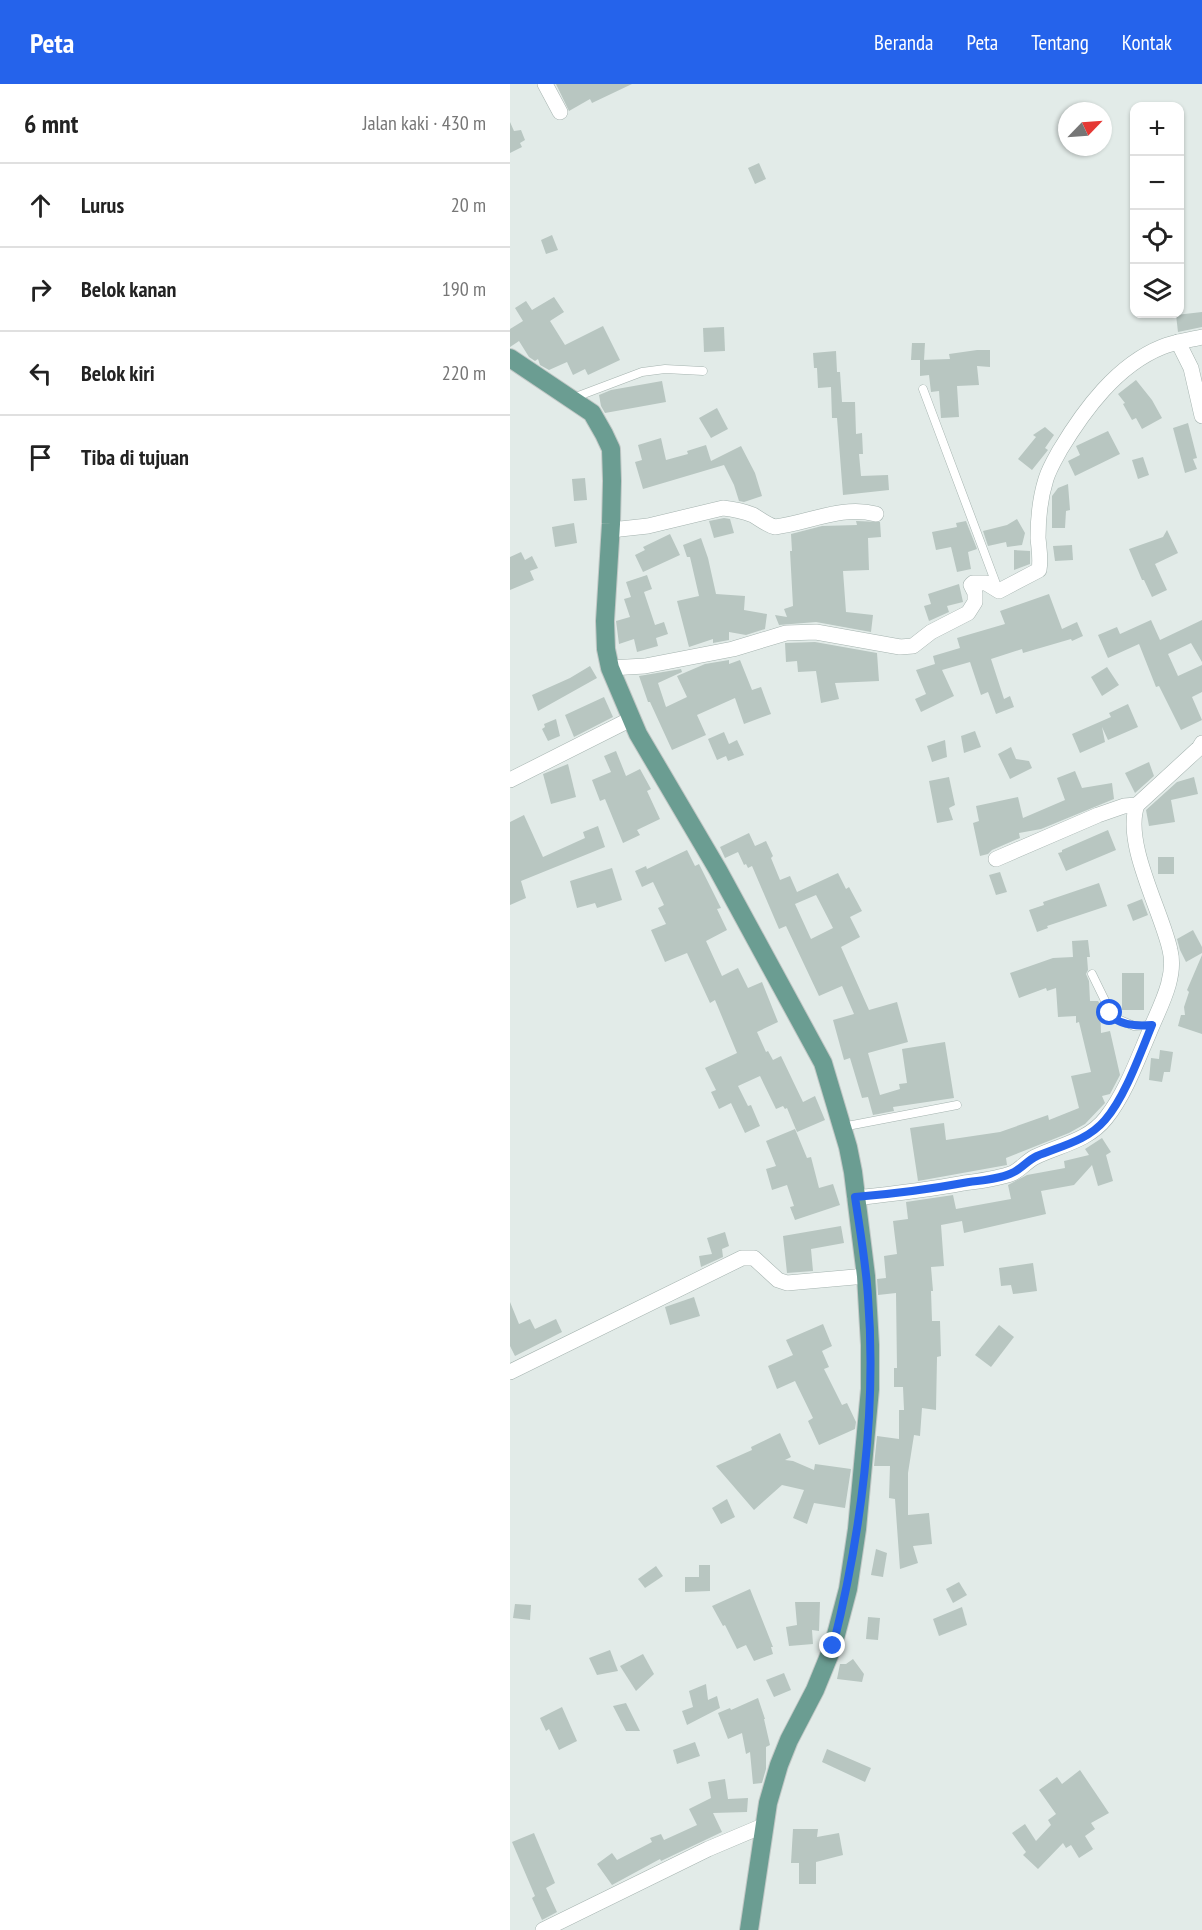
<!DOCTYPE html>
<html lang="id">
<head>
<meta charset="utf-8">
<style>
  body { margin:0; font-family:"PT Sans Narrow",sans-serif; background:#f2f2f2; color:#222 }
  .controls { position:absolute; right:18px; top:18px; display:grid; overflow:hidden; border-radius:12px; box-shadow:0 2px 4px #0004 }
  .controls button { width:54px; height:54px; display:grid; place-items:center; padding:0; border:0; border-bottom:2px solid #e0e0e0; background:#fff; color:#222; font:30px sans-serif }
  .compass { position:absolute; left:548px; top:18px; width:54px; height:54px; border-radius:50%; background:#fff; box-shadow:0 2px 4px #0004; rotate:65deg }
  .stop { position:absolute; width:18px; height:18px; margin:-14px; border:4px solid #2563eb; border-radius:50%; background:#fff }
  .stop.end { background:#2563eb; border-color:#fff; box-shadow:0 2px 6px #0008 }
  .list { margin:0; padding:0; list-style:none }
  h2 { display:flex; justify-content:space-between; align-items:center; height:78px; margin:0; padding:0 24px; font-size:26px }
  h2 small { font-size:20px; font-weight:400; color:#767676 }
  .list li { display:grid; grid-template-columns:39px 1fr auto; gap:18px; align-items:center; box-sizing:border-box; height:84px; padding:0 24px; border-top:2px solid #e0e0e0 }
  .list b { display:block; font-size:22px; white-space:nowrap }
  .list em { font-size:20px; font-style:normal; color:#767676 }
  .icon { flex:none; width:33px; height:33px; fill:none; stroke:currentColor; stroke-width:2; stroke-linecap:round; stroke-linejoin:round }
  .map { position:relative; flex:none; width:692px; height:1846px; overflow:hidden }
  header { display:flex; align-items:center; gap:36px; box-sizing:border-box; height:84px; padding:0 30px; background:#2563eb; color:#fff }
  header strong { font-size:28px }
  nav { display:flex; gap:33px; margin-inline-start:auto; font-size:21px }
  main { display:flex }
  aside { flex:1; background:#fff }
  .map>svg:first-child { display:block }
  .building { fill:#b8c6c1; fill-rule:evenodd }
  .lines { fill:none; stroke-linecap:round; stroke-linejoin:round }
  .service-casing { stroke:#a5b3af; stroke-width:9 }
  .minor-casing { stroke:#a5b3af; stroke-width:16 }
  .primary-casing { stroke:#c2c8c6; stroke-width:20 }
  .service { stroke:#fff; stroke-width:8 }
  .minor { stroke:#fff; stroke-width:15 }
  .primary { stroke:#6b9d92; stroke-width:18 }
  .route { stroke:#2563eb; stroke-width:8 }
</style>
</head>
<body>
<header>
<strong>Peta</strong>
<nav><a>Beranda</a><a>Peta</a><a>Tentang</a><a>Kontak</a></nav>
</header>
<main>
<aside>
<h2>6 mnt<small>Jalan kaki · 430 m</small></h2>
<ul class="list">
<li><svg class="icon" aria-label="ahead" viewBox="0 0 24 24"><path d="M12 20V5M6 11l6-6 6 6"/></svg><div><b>Lurus</b></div><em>20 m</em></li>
<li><svg class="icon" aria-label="right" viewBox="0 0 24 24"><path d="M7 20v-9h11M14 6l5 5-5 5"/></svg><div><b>Belok kanan</b></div><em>190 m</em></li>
<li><svg class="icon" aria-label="left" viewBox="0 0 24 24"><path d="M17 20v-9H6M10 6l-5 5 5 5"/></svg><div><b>Belok kiri</b></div><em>220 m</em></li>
<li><svg class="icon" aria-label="arrive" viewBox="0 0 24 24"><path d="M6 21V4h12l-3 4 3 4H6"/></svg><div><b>Tiba di tujuan</b></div></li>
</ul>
</aside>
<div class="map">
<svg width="692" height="1846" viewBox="0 0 692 1846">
  <rect width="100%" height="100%" fill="#e2ebe8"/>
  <g class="building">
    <path d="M 46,0 L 122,0 L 82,19 L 80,15 L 59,27 Z"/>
    <path d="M 0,38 L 4,47 L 11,46 L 15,56 L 10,59 L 12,63 L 0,69 Z"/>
    <path d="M 249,79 L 256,95 L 245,100 L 238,84 Z"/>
    <path d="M 42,151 L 48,166 L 36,170 L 31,156 Z"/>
    <path d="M 44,213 L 54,228 L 40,237 L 55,261 L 93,242 L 110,276 L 78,291 L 75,285 L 63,291 L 57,278 L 39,286 L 30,281 L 28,275 L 25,277 L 19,273 L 9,257 L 0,263 L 0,245 L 13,237 L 5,224 L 16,217 L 22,226 Z"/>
    <path d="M 692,228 L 692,243 L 668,248 L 666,231 Z"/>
    <path d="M 214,243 L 215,267 L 194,268 L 193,244 Z"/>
    <path d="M 402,259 L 415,259 L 414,276 L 401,276 Z"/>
    <path d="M 467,266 L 480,266 L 480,283 L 467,282 L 469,301 L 447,302 L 449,333 L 431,334 L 429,307 L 421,308 L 419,291 L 410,292 L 410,276 L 440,275 L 439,270 Z"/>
    <path d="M 326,267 L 327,288 L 330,288 L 332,318 L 345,318 L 346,350 L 352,349 L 353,370 L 349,370 L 351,392 L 378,391 L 379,406 L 333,411 L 327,334 L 322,334 L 321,303 L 308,304 L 307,284 L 304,284 L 303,269 Z"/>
    <path d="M 626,296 L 642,316 L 652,334 L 632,345 L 626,334 L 622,336 L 613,320 L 615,319 L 608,310 Z"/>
    <path d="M 152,297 L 156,318 L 95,329 L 91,322 L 89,311 L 101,306 Z"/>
    <path d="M 207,324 L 218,345 L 201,354 L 189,334 Z"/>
    <path d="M 678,339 L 687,374 L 683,375 L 687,385 L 675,389 L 663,344 Z"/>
    <path d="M 535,343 L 544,351 L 535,364 L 538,366 L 522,386 L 508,375 L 526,353 L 523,351 Z"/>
    <path d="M 598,347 L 610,370 L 565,392 L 558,377 L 570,371 L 566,362 Z"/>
    <path d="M 151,354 L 156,376 L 178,370 L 177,367 L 196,361 L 201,377 L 231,362 L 245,389 L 252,412 L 234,418 L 229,417 L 224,401 L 214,381 L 133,405 L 125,378 L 132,376 L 128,361 Z"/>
    <path d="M 633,373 L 639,391 L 628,395 L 622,376 Z"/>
    <path d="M 75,394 L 77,416 L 64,417 L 62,395 Z"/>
    <path d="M 558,400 L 560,426 L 556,427 L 555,444 L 542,444 L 542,412 L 548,404 Z"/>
    <path d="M 214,434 L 220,435 L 224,449 L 204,454 L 199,437 Z"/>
    <path d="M 507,435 L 515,449 L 512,461 L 497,463 L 496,458 L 478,462 L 473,447 L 497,441 Z"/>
    <path d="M 346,437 L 370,438 L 371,453 L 358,454 L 359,486 L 333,487 L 336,528 L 363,531 L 361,548 L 306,538 L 269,541 L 265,531 L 277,533 L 274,525 L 283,522 L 280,467 L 282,467 L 281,450 L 312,442 L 347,441 Z"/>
    <path d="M 456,437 L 467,465 L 458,468 L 461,485 L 447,488 L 441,463 L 426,466 L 422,448 L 447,443 L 446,439 Z"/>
    <path d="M 64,439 L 67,459 L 45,463 L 42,443 Z"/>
    <path d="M 657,446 L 668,469 L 645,480 L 657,506 L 642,513 L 634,496 L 632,496 L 619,465 L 653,453 Z"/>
    <path d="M 160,450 L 170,471 L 133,488 L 125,471 L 135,466 L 133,463 Z"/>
    <path d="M 191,454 L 198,474 L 206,510 L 235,512 L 234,526 L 257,530 L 255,545 L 236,551 L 219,548 L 219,556 L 203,559 L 203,555 L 179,563 L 167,517 L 189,512 L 180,473 L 177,473 L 173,461 Z"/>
    <path d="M 562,461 L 563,476 L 545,477 L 543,462 Z"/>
    <path d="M 504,466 L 520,467 L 520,480 L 504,486 Z"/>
    <path d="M 11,468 L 15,476 L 22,472 L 28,484 L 20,487 L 24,496 L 0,506 L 0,473 Z"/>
    <path d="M 137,491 L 142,505 L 134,508 L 145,541 L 154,538 L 158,550 L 146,554 L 148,562 L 127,568 L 124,555 L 109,560 L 106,537 L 120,533 L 114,515 L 121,513 L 116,498 Z"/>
    <path d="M 449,500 L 453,518 L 437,522 L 439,528 L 419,537 L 414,522 L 421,520 L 418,510 Z"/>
    <path d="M 539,510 L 552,545 L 567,538 L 573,552 L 562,557 L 561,555 L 513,569 L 512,565 L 481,575 L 494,615 L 500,612 L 504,623 L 486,630 L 478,608 L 471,611 L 460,578 L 432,586 L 444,612 L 411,628 L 405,615 L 416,610 L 406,586 L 425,580 L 423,572 L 450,564 L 447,554 L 495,540 L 490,527 Z"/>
    <path d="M 641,536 L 650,556 L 692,536 L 692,578 L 681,559 L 658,570 L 668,592 L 692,581 L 692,608 L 682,613 L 692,636 L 671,646 L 649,602 L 646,603 L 629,560 L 598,574 L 588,551 L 607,543 L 610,550 Z"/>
    <path d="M 305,558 L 367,569 L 369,597 L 325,599 L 329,615 L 311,619 L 306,587 L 288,588 L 287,577 L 276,578 L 275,559 Z"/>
    <path d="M 219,576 L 219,580 L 230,576 L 242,606 L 251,603 L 261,630 L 234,640 L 225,614 L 187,631 L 196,651 L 162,666 L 140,618 L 138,618 L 129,592 L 171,585 L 172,588 L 148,599 L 156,623 L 177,613 L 167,592 L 195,580 Z"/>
    <path d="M 80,582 L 87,594 L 28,627 L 22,611 L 60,594 Z"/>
    <path d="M 597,583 L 609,601 L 592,612 L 581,593 Z"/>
    <path d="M 94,613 L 103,633 L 64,653 L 55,631 Z"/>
    <path d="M 618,620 L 628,643 L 598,656 L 592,643 L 595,658 L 570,669 L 562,650 L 601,633 L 599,629 Z"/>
    <path d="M 46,635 L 50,652 L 38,657 L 32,645 L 35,643 L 34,640 Z"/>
    <path d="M 465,647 L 471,663 L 454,669 L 451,652 Z"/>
    <path d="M 214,648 L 219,660 L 227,656 L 234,671 L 218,677 L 216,672 L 207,676 L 198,655 Z"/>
    <path d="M 435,656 L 437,673 L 422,678 L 417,662 Z"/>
    <path d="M 501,663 L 506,675 L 519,677 L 522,684 L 500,695 L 488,670 Z"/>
    <path d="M 106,667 L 116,692 L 130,685 L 141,705 L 137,707 L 150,735 L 127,746 L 130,751 L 113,759 L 95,715 L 90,717 L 82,696 L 101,688 L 94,672 Z"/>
    <path d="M 639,678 L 644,692 L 625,709 L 615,689 Z"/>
    <path d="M 58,680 L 66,713 L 41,720 L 33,690 Z"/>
    <path d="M 565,687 L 572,704 L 602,699 L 604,715 L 531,745 L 509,749 L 510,754 L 482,766 L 478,770 L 470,772 L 463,739 L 469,737 L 466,722 L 508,713 L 513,734 L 555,716 L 547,694 Z"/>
    <path d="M 439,693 L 445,721 L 439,724 L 443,736 L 427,739 L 419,697 Z"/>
    <path d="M 684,693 L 688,710 L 661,716 L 665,738 L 639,742 L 636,726 L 667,698 Z"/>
    <path d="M 14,731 L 33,773 L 75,754 L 73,748 L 88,742 L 95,763 L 11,797 L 16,814 L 0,821 L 0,738 Z"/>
    <path d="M 598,746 L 606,766 L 556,787 L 548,769 L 552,768 L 552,766 Z"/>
    <path d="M 239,749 L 245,762 L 256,757 L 263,772 L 261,774 L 270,796 L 280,792 L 287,808 L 328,789 L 336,805 L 339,803 L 352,827 L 340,833 L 350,853 L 331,863 L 359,926 L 387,918 L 398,958 L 358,969 L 370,1011 L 390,1005 L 389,1000 L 397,999 L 392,965 L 435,958 L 444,1014 L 383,1023 L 384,1027 L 363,1031 L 358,1013 L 352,1014 L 340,974 L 334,976 L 323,936 L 344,930 L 332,902 L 309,912 L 276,842 L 269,845 L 242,782 L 238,784 L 236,780 L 234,781 L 228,768 L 215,774 L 210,763 ZM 306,811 L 323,844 L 301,855 L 285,820 Z"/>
    <path d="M 177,766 L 185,782 L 189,780 L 211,824 L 207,825 L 217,846 L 196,857 L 212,892 L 228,884 L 238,904 L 252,898 L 268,938 L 247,948 L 256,968 L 258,967 L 263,976 L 271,972 L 293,1018 L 305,1012 L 315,1036 L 287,1048 L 277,1024 L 275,1025 L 273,1022 L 266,1025 L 250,992 L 228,1002 L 238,1022 L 241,1021 L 250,1042 L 235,1049 L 221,1019 L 209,1025 L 201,1008 L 206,1006 L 195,984 L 227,969 L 205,916 L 200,919 L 177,869 L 155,878 L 141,846 L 156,840 L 148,824 L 154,821 L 143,798 L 132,803 L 125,787 L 136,782 L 137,785 Z"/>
    <rect x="648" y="773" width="16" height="17"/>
    <path d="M 102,784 L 112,816 L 87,824 L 85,819 L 67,824 L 60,797 Z"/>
    <path d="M 490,788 L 497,808 L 486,811 L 479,791 Z"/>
    <path d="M 589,799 L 597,822 L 537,842 L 538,844 L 527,848 L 519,826 L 534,821 L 533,818 Z"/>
    <path d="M 632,815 L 638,831 L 623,837 L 617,821 Z"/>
    <path d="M 683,846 L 692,863 L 692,869 L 676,878 L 670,866 L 667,855 Z"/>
    <path d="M 578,856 L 580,873 L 577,873 L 578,886 L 576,890 L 579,897 L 580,917 L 588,917 L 590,920 L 591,949 L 600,947 L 610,991 L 600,1010 L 592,1012 L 595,1019 L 575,1040 L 559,1049 L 496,1074 L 497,1081 L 408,1097 L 400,1044 L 434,1039 L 436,1056 L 490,1048 L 538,1031 L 539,1036 L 569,1024 L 561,992 L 581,988 L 569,938 L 566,939 L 566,932 L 548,933 L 546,904 L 537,907 L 536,904 L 509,914 L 500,889 L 543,874 L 563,873 L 562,857 Z"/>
    <path d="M 692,871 L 692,950 L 668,942 L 671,931 L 675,931 L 674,923 L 679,908 L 677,906 Z"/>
    <rect x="612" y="889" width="22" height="37"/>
    <path d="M 650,966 L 663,968 L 660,988 L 654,988 L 652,998 L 639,996 L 641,974 L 649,975 Z"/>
    <path d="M 285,1045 L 297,1074 L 301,1073 L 309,1104 L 323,1100 L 330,1121 L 285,1136 L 280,1123 L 284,1122 L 277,1101 L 262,1106 L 256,1085 L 266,1082 L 256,1057 Z"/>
    <path d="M 592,1054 L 601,1068 L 596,1071 L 603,1097 L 588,1102 L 582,1081 L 564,1101 L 531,1107 L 536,1130 L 454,1149 L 452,1137 L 431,1141 L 434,1182 L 421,1183 L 423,1207 L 421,1207 L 422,1237 L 430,1237 L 431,1272 L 427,1273 L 426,1326 L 412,1324 L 410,1352 L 404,1351 L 398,1389 L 398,1431 L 419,1429 L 422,1460 L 403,1462 L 408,1479 L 390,1485 L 385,1415 L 379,1414 L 380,1382 L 364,1382 L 367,1352 L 389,1355 L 389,1326 L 394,1326 L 393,1303 L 384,1303 L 384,1284 L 387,1284 L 386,1209 L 368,1211 L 367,1195 L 376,1194 L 374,1172 L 387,1170 L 383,1137 L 398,1135 L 396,1118 L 443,1111 L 446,1125 L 501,1115 L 498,1101 L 517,1091 L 555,1084 L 554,1077 L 579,1071 L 575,1065 Z"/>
    <path d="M 331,1142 L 334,1159 L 301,1165 L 303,1187 L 277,1189 L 273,1152 Z"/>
    <path d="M 215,1148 L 219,1162 L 212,1165 L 213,1173 L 191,1183 L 189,1172 L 202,1170 L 197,1154 Z"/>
    <path d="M 523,1179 L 527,1207 L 503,1210 L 501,1201 L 491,1202 L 489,1184 Z"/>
    <path d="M 184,1213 L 190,1232 L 160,1241 L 155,1223 Z"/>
    <path d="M 0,1218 L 9,1240 L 20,1235 L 25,1245 L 46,1235 L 52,1248 L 5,1272 L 0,1262 Z"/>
    <path d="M 313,1240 L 322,1262 L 312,1267 L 319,1283 L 314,1285 L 332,1321 L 337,1319 L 346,1338 L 345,1345 L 309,1361 L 298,1337 L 303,1334 L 285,1297 L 267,1305 L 258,1282 L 283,1271 L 276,1256 Z"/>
    <path d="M 489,1241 L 504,1253 L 481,1283 L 465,1271 Z"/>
    <path d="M 270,1349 L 281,1373 L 275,1376 L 283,1377 L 304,1386 L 305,1380 L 341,1385 L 335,1424 L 304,1419 L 297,1440 L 283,1434 L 294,1406 L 272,1401 L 244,1426 L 206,1382 L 242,1366 L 241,1363 Z"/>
    <path d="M 217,1415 L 225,1433 L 211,1440 L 202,1424 Z"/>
    <path d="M 366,1465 L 377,1469 L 373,1493 L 361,1491 Z"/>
    <path d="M 189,1481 L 200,1481 L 200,1507 L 175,1508 L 175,1493 L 189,1493 Z"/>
    <path d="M 146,1482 L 153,1492 L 135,1504 L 128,1495 Z"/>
    <path d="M 449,1498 L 457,1511 L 443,1519 L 436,1505 Z"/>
    <path d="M 240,1505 L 263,1563 L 261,1563 L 263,1570 L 244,1577 L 236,1561 L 227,1565 L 215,1541 L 213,1542 L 202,1522 Z"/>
    <path d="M 285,1518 L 310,1518 L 309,1547 L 302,1546 L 303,1560 L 279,1562 L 276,1543 L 287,1541 Z"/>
    <path d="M 5,1520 L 21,1521 L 20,1536 L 3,1534 Z"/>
    <path d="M 452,1523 L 457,1541 L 429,1552 L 423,1535 Z"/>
    <path d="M 358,1533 L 370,1534 L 368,1556 L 356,1555 Z"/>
    <path d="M 100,1566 L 108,1587 L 87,1591 L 79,1574 Z"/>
    <path d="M 133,1570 L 144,1590 L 126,1607 L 110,1582 Z"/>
    <path d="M 343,1575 L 354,1590 L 352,1598 L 327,1595 L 330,1580 L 336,1580 Z"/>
    <path d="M 274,1589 L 281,1606 L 264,1613 L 256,1596 Z"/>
    <path d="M 196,1600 L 198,1616 L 207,1612 L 210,1624 L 177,1641 L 172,1627 L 183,1623 L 179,1607 Z"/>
    <path d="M 248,1614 L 255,1635 L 254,1635 L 260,1661 L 256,1663 L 256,1685 L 252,1699 L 243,1700 L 240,1668 L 236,1670 L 232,1649 L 218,1655 L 208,1629 L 220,1624 L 221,1626 Z"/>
    <path d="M 116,1619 L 130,1647 L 116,1647 L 103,1622 Z"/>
    <path d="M 52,1623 L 67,1657 L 49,1666 L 39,1645 L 36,1647 L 30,1634 Z"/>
    <path d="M 185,1658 L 190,1672 L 167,1680 L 163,1666 Z"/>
    <path d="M 317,1665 L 361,1684 L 355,1698 L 312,1678 Z"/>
    <path d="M 570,1686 L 599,1729 L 581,1739 L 585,1745 L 575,1752 L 583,1765 L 569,1774 L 561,1761 L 556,1764 L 553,1759 L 528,1785 L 513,1771 L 516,1768 L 502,1749 L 515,1740 L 526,1757 L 541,1741 L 538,1736 L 546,1730 L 529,1706 L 547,1693 L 552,1700 Z"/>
    <path d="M 215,1695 L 218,1715 L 238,1714 L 237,1728 L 203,1729 L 212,1748 L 151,1777 L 150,1775 L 102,1801 L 87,1780 L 102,1769 L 107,1776 L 142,1758 L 140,1754 L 151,1750 L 154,1756 L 187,1741 L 179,1725 L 201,1714 L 198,1698 Z"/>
    <path d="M 283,1745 L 308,1745 L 307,1753 L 329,1749 L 333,1771 L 306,1778 L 306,1800 L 289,1800 L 289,1779 L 281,1779 Z"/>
    <path d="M 24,1749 L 45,1799 L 36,1804 L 47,1828 L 32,1836 L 22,1814 L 25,1812 L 2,1758 Z"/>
  </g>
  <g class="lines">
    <g class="service-casing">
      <g id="service">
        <path d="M 413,305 L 488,505"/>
        <path d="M 63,314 L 132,288 L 155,285 L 193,287"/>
        <path d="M 582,890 L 603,933 L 624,942 L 642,941"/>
        <path d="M 332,1043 L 447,1021"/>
      </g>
    </g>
    <g class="minor-casing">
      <g id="minor">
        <path d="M 35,0 L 50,28"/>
        <path d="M 668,258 L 681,284 L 692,332"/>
        <path d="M 101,446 L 138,442 L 213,424 C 223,425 233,427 243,431 C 250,435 257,441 265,443 C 299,439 331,421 366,430"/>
        <path d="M 100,584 L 135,582 L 223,565 L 276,549 L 306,548 L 390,563 L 403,562 L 421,548 L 458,529 L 465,518 L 465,509 L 461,501 L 463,499 L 476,499 L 489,507 L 529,486 C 531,475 529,465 528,454 C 528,434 530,414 536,395 C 539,385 545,375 550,366 C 574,326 607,281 652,263 C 664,258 679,256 692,253"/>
        <path d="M 0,696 L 121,635"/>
        <path d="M 486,775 L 588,731 L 614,722 L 627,721"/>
        <path d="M 345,1114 C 382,1110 417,1106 454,1099 C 469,1097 488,1095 503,1089 C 511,1085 517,1077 525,1073 C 550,1061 578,1057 596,1034 C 615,1010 627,977 639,949 C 649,924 667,894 660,866 C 652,828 613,759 627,721 L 689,664 L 692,659"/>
        <path d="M 0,1288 L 232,1174 L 244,1174 L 268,1196 L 277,1199 L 356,1192"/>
        <path d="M 33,1846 L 198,1765 L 255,1741"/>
      </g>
    </g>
    <g class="primary-casing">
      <path id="primary" d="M 0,274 L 82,329 L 94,350 L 101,365 L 102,397 L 101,440 L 95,537 L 96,565 L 100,584 L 128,650 L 208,786 L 313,979 L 338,1063 L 343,1088 L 356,1192 L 360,1261 L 360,1305 L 347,1445 L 338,1505 L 323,1562 L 305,1606 L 279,1656 L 269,1681 L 258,1719 L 239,1846"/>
    </g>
    <use href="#service" class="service"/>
    <use href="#minor" class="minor"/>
    <use href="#primary" class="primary"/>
  </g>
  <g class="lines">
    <path class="route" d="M 323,1562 C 351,1451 367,1327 358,1213 C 356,1180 350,1147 345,1113 C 383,1110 421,1105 459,1098 C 473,1096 491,1095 504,1088 C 512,1084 518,1076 527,1072 C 551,1062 577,1057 595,1036 C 615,1013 630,970 642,941 C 629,942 607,942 600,929"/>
  </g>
</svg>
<div class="controls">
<button>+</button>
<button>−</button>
<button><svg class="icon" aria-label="locate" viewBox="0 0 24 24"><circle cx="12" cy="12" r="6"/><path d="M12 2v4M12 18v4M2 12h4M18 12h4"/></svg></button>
<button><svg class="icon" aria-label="layers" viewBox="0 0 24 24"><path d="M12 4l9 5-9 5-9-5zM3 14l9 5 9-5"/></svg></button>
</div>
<svg class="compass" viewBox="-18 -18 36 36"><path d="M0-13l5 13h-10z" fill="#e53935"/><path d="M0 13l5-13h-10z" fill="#767676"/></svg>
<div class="stop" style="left:600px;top:929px"></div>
<div class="stop end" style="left:323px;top:1562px"></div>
</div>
</main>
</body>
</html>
